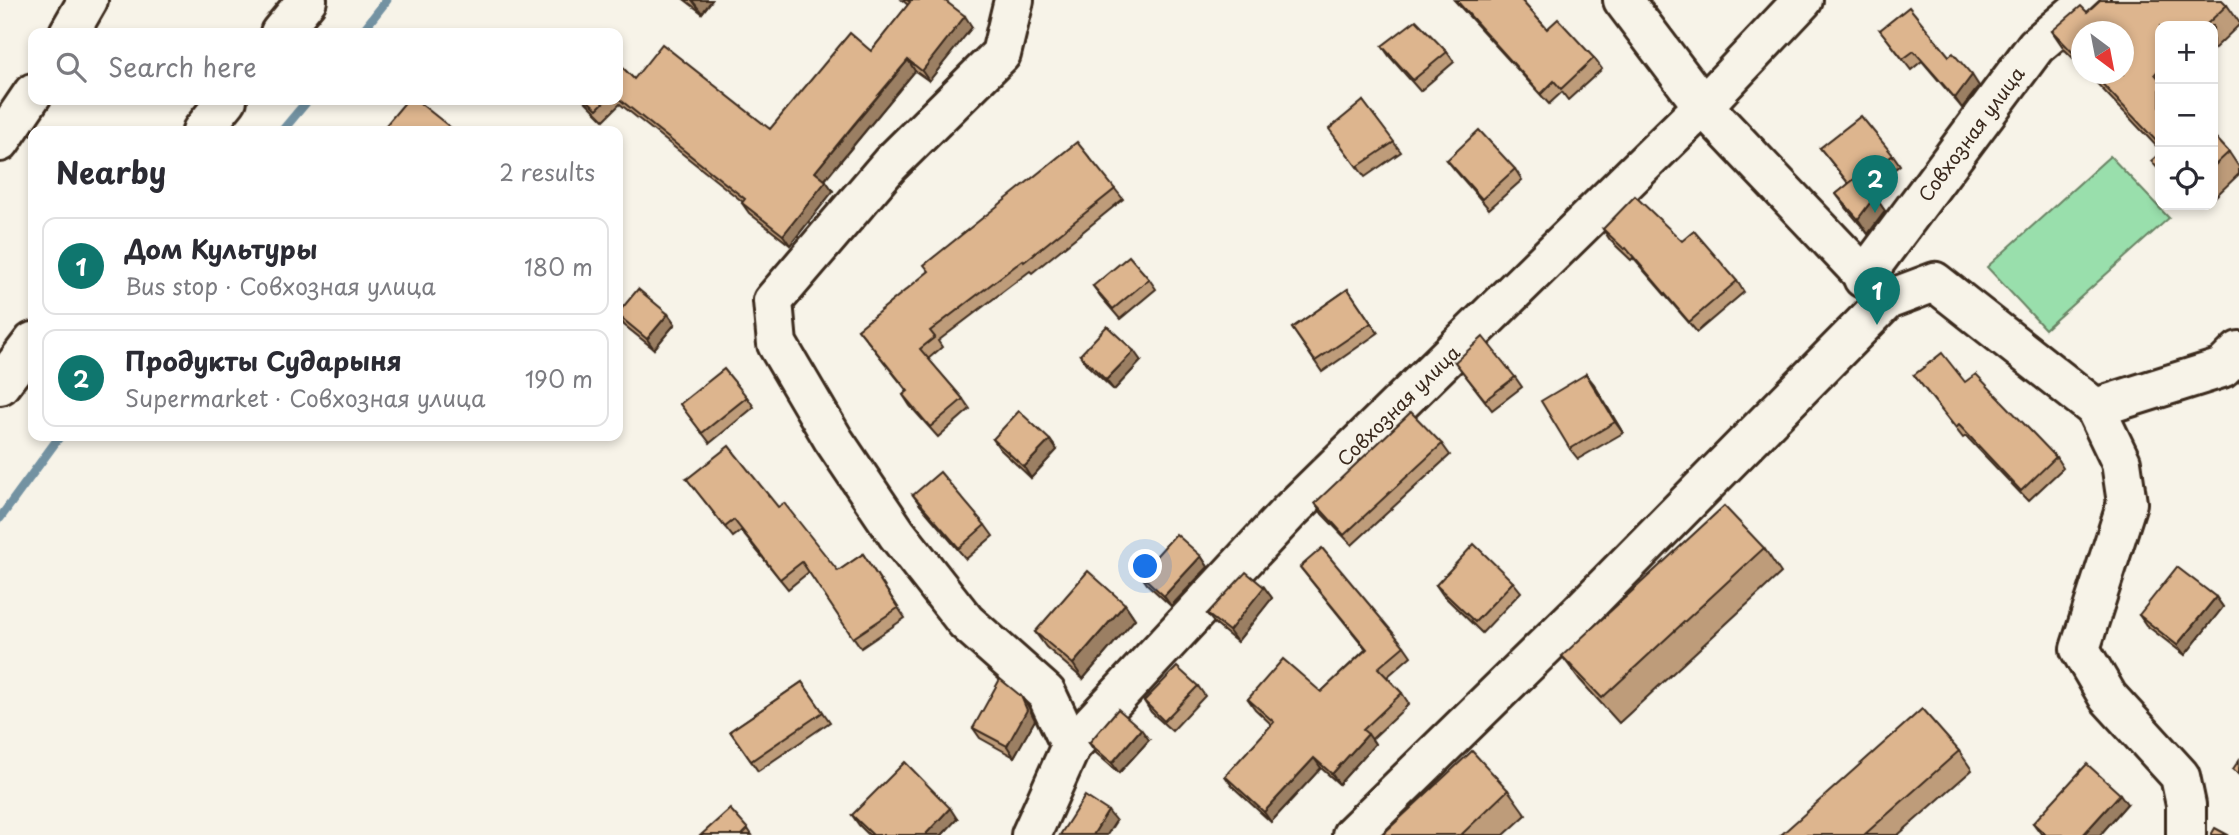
<!DOCTYPE html>
<html lang="en">
<head>
<meta charset="utf-8">
<style>
  body { margin:0; font-family:"Playpen Sans",sans-serif; background:#f2f2f3; color:#2b2b33 }
  .controls { position:absolute; right:21px; top:21px; display:grid; overflow:hidden; border-radius:14px; box-shadow:0 4px 10px #0003 }
  .controls button { width:63px; height:63px; display:grid; place-items:center; padding:0; border:0; border-bottom:2px solid #e1e1e2; background:#fff; color:#2b2b33; font:35px sans-serif }
  .compass { position:absolute; left:2071px; top:21px; width:63px; height:63px; border-radius:50%; background:#fff; box-shadow:0 4px 10px #0003; rotate:148deg }
  .you { position:absolute; left:1146px; top:567px; width:24px; height:24px; margin:-18px; border:5px solid #fff; border-radius:50%; background:#1a73e8; box-shadow:0 0 0 10px #1a73e833 }
  .badge { display:grid; place-items:center; width:46px; height:46px; border-radius:50%; background:#0f766e; color:#fff; font-size:23px; font-weight:700 }
  .pin { position:absolute; translate:-50% -58px; filter:drop-shadow(0 2px 4px #0008) }
  .pin::after { content:''; position:absolute; top:37px; width:24px; height:21px; background:inherit; clip-path:polygon(0 0,100% 0,50% 100%) }
  .list { margin:0; padding:0; list-style:none }
  h2 { display:flex; justify-content:space-between; align-items:center; height:91px; margin:0; padding:0 28px; font-size:30px }
  h2 small { font-size:23px; font-weight:400; color:#7c7c81 }
  .list li { display:grid; grid-template-columns:46px 1fr auto; gap:21px; align-items:center; box-sizing:border-box; height:98px; margin:0 14px 14px; padding:0 14px; border:2px solid #e1e1e2; border-radius:14px }
  .list b { display:block; font-size:26px; white-space:nowrap }
  .list p { margin:0; font-size:23px; white-space:nowrap; color:#7c7c81 }
  .list em { font-size:23px; font-style:normal; color:#7c7c81 }
  .icon { flex:none; width:38px; height:38px; fill:none; stroke:currentColor; stroke-width:2; stroke-linecap:round; stroke-linejoin:round }
  .map { position:relative; flex:none; width:2239px; height:835px; overflow:hidden }
  .search { position:absolute; background:#fff; box-shadow:0 4px 10px #0003; left:28px; top:28px; width:595px; height:77px; display:flex; align-items:center; gap:18px; box-sizing:border-box; padding:0 24px; border-radius:14px; color:#7c7c81; font-size:26px }
  .panel { position:absolute; background:#fff; box-shadow:0 4px 10px #0003; left:28px; top:126px; width:595px; height:315px; border-radius:14px }
  .map>svg:first-child { display:block }
  .green { fill:#99dfac; stroke:#6a8465; stroke-width:2 }
  .lines { fill:none; stroke-linecap:round; stroke-linejoin:round }
  .stream { stroke:#7392a2; stroke-width:9 }
  .minor-casing { stroke:#3b2a1e; stroke-width:44 }
  .highway-casing { stroke:#3b2a1e; stroke-width:44 }
  .minor { stroke:#f7f3e8; stroke-width:38 }
  .highway { stroke:#f7f3e8; stroke-width:38 }
  .wall { fill:#be9c7a; stroke:#3b2a1e; stroke-width:2 }
  .shaded-wall { fill:#9b7f63; stroke:#3b2a1e; stroke-width:2 }
  .building { fill:#ddb58e; stroke:#3b2a1e; stroke-width:2 }
  .labels { text-anchor:middle; dominant-baseline:central; stroke-width:7; stroke-linejoin:round; paint-order:stroke }
  .street-label { font-size:19px; fill:#3b2a1e; stroke:#f7f3e8 }
</style>
</head>
<body>
<div class="map">
<svg width="2239" height="835" viewBox="0 0 2239 835">
  <rect width="100%" height="100%" fill="#f7f3e8"/>
  <filter id="ink" filterUnits="userSpaceOnUse"><feTurbulence type="fractalNoise" baseFrequency=".0143" numOctaves="2"/><feDisplacementMap in="SourceGraphic" scale="14" xChannelSelector="R" yChannelSelector="G"/><feConvolveMatrix kernelMatrix="1 2 1 2 8 2 1 2 1" color-interpolation-filters="sRGB"/></filter>
  <g filter="url(#ink)">
    <path class="green" d="M 2110,156 L 2169,218 L 2045,329 L 1987,267 Z"/>
    <g class="lines">
      <g class="stream">
        <path d="M 361,33 L 387,0"/>
        <path d="M 282,131 L 308,100"/>
        <path d="M 0,518 L 60,436"/>
      </g>
      <g class="minor-casing">
        <g id="minor">
          <path d="M 1014,0 L 1001,54 L 890,164 L 773,301 L 777,344 L 833,439 L 897,534 L 966,622 L 1046,693 L 1071,746"/>
          <path d="M 1623,0 L 1703,106 L 1887,300"/>
          <path d="M 69,33 L 88,0"/>
          <path d="M 0,142 L 33,93"/>
          <path id="s1" d="M 1863,278 L 2036,46 L 2090,0"/>
          <path d="M 2095,408 L 2222,368 L 2239,351"/>
          <path id="s2" d="M 1031,835 L 1071,746 L 1288,513 L 1703,106 L 1803,0"/>
          <path d="M 1352,835 L 1580,612 L 1887,300 L 1935,282 L 2095,408 L 2121,462 L 2127,503 L 2080,649 L 2108,697 L 2180,776 L 2186,805 L 2186,835"/>
        </g>
      </g>
      <g class="highway-casing">
        <g id="highway">
          <path d="M 280,33 L 307,0"/>
          <path d="M 202,131 L 227,100"/>
          <path d="M 0,385 L 33,342"/>
        </g>
      </g>
      <use href="#minor" class="minor"/>
      <use href="#highway" class="highway"/>
    </g>
    <g class="wall">
      <path d="M 685,0 L 712,0 L 702,13 Z"/>
      <path d="M 902,0 L 944,0 L 972,27 L 929,81 L 915,71 L 863,134 L 825,180 L 833,191 L 790,245 L 749,213 L 742,203 L 743,202 L 620,104 L 604,120 L 584,100 L 618,100 L 618,63 L 634,79 L 770,129 L 871,51 L 908,5 Z"/>
      <path d="M 1454,0 L 1521,0 L 1547,29 L 1594,58 L 1602,69 L 1568,100 L 1562,92 L 1549,104 Z"/>
      <path d="M 2227,5 L 2239,22 L 2239,25 L 2213,50 L 2213,26 L 2160,26 L 2160,150 L 2088,74 L 2124,74 L 2082,32 L 2082,67 L 2065,50 L 2052,31 L 2087,12 Z"/>
      <path d="M 1880,30 L 1949,56 L 1979,86 L 1962,108 L 1922,61 L 1911,70 Z"/>
      <path d="M 1382,46 L 1447,52 L 1454,62 L 1420,91 L 1389,56 Z"/>
      <path d="M 1363,101 L 1401,152 L 1365,177 L 1336,139 Z"/>
      <path d="M 2213,135 L 2229,152 L 2239,167 L 2239,174 L 2213,199 Z"/>
      <path d="M 1820,148 L 1893,155 L 1900,165 L 1869,190 L 1885,211 L 1868,234 L 1847,209 L 1836,194 L 1849,184 Z"/>
      <path d="M 1447,160 L 1515,169 L 1522,180 L 1489,209 L 1455,170 Z"/>
      <path d="M 1115,189 L 1123,199 L 1032,273 L 1030,271 L 938,341 L 942,347 L 928,359 L 963,399 L 970,409 L 938,437 L 910,406 L 903,395 L 907,391 L 858,329 Z"/>
      <path d="M 1603,229 L 1737,281 L 1744,292 L 1697,332 L 1633,258 L 1631,260 L 1610,240 Z"/>
      <path d="M 1149,279 L 1156,289 L 1120,319 L 1101,297 L 1093,286 Z"/>
      <path d="M 1348,289 L 1378,333 L 1322,372 L 1292,328 Z"/>
      <path d="M 668,314 L 675,324 L 654,349 L 624,325 L 618,315 Z"/>
      <path d="M 1080,355 L 1141,361 L 1114,390 L 1087,365 Z"/>
      <path d="M 1455,362 L 1515,377 L 1522,387 L 1492,410 Z"/>
      <path d="M 1586,374 L 1623,433 L 1578,459 L 1570,449 Z"/>
      <path d="M 1914,375 L 1965,382 L 2056,457 L 2063,468 L 2028,501 L 1966,436 L 1963,438 Z"/>
      <path d="M 747,397 L 754,407 L 710,443 L 680,404 Z"/>
      <path d="M 993,439 L 1050,440 L 1057,450 L 1031,478 L 1000,449 Z"/>
      <path d="M 1442,444 L 1450,455 L 1352,545 L 1322,514 L 1315,503 Z"/>
      <path d="M 687,479 L 778,507 L 838,571 L 863,554 L 905,618 L 861,648 L 809,572 L 788,589 L 741,531 L 733,537 Z"/>
      <path d="M 913,495 L 985,525 L 993,536 L 966,559 L 920,505 Z"/>
      <path d="M 1764,548 L 1781,573 L 1619,723 L 1580,680 L 1562,656 Z"/>
      <path d="M 1201,556 L 1208,567 L 1171,606 L 1147,584 L 1140,574 Z"/>
      <path d="M 1300,567 L 1404,646 L 1411,656 L 1387,677 L 1402,693 L 1409,704 L 1372,739 L 1375,744 L 1339,784 L 1321,768 L 1271,822 L 1232,786 L 1225,776 L 1272,725 L 1255,709 L 1248,699 L 1321,692 L 1366,649 Z"/>
      <path d="M 1513,582 L 1521,592 L 1482,633 L 1443,595 L 1436,585 Z"/>
      <path d="M 1264,587 L 1272,598 L 1237,642 L 1215,624 L 1207,614 Z"/>
      <path d="M 2216,597 L 2223,607 L 2185,655 L 2146,625 L 2139,615 Z"/>
      <path d="M 1125,604 L 1135,619 L 1083,679 L 1046,647 L 1035,632 Z"/>
      <path d="M 802,682 L 830,722 L 758,771 L 730,731 Z"/>
      <path d="M 1198,686 L 1205,696 L 1172,731 L 1151,712 L 1144,701 Z"/>
      <path d="M 1021,696 L 1028,706 L 1035,720 L 1014,757 L 980,738 L 973,728 Z"/>
      <path d="M 1149,740 L 1119,773 L 1096,753 L 1089,743 Z"/>
      <path d="M 1959,751 L 1972,770 L 1898,835 L 1781,835 Z"/>
      <path d="M 1508,790 L 1526,815 L 1504,835 L 1382,835 Z"/>
      <path d="M 2127,804 L 2100,835 L 2042,835 L 2033,823 Z"/>
      <path d="M 852,815 L 957,819 L 942,835 L 869,835 L 859,825 Z"/>
      <path d="M 748,829 L 752,835 L 701,835 Z"/>
    </g>
    <g class="shaded-wall">
      <path d="M 692,0 L 712,0 L 702,13 Z"/>
      <path d="M 965,16 L 972,27 L 929,81 L 922,71 Z"/>
      <path d="M 908,60 L 915,71 L 823,182 L 815,172 Z"/>
      <path d="M 1972,75 L 1979,86 L 1962,108 L 1955,98 Z"/>
      <path d="M 826,181 L 833,191 L 790,245 L 783,235 Z"/>
      <path d="M 1875,196 L 1885,211 L 1868,234 L 1858,219 Z"/>
      <path d="M 668,314 L 675,324 L 654,349 L 647,339 Z"/>
      <path d="M 1134,351 L 1141,361 L 1114,390 L 1106,380 Z"/>
      <path d="M 1586,374 L 1594,384 L 1623,433 L 1615,422 Z"/>
      <path d="M 1050,440 L 1057,450 L 1031,478 L 1024,467 Z"/>
      <path d="M 1201,556 L 1208,567 L 1171,606 L 1164,596 Z"/>
      <path d="M 1264,587 L 1272,598 L 1237,642 L 1229,631 Z"/>
      <path d="M 2216,597 L 2223,607 L 2185,655 L 2177,645 Z"/>
      <path d="M 1125,604 L 1135,619 L 1083,679 L 1073,664 Z"/>
      <path d="M 1021,696 L 1028,706 L 1035,720 L 1014,757 L 1007,746 Z"/>
      <path d="M 1141,729 L 1149,740 L 1119,773 L 1112,763 Z"/>
      <path d="M 1368,734 L 1375,744 L 1339,784 L 1332,774 Z"/>
      <path d="M 1314,758 L 1321,768 L 1271,822 L 1264,812 Z"/>
      <path d="M 2120,794 L 2127,804 L 2100,835 L 2083,835 Z"/>
      <path d="M 950,808 L 957,819 L 942,835 L 925,835 Z"/>
      <path d="M 1108,811 L 1116,821 L 1107,835 L 1093,835 Z"/>
    </g>
    <g class="building">
      <path d="M 907,0 L 944,0 L 965,16 L 922,71 L 908,60 L 855,123 L 815,172 L 826,181 L 783,235 L 742,203 L 745,199 L 618,98 L 618,63 L 634,79 L 662,44 L 770,129 L 850,33 L 871,51 L 910,2 Z"/>
      <path d="M 1456,0 L 1521,0 L 1547,29 L 1558,19 L 1594,58 L 1561,89 L 1554,81 L 1541,94 Z"/>
      <path d="M 2100,0 L 2222,0 L 2227,5 L 2205,26 L 2160,26 L 2160,68 L 2155,74 L 2160,80 L 2160,145 L 2093,74 L 2124,74 L 2124,32 L 2082,32 L 2082,62 L 2052,31 L 2081,6 L 2087,12 Z"/>
      <path d="M 1909,7 L 1949,56 L 1953,53 L 1972,75 L 1955,98 L 1914,51 L 1903,59 L 1880,30 Z"/>
      <path d="M 1416,20 L 1447,52 L 1413,80 L 1382,46 Z"/>
      <path d="M 407,100 L 416,100 L 455,131 L 381,131 Z"/>
      <path d="M 587,100 L 606,100 L 597,109 Z"/>
      <path d="M 1363,101 L 1394,142 L 1357,167 L 1329,129 Z"/>
      <path d="M 1861,116 L 1893,155 L 1861,180 L 1858,176 L 1849,184 L 1820,148 Z"/>
      <path d="M 1479,130 L 1515,169 L 1482,199 L 1447,160 Z"/>
      <path d="M 2213,135 L 2229,152 L 2213,167 Z"/>
      <path d="M 1077,142 L 1115,189 L 1024,262 L 1023,260 L 930,331 L 935,337 L 920,349 L 963,399 L 930,427 L 903,395 L 908,391 L 858,329 L 929,271 L 924,265 Z"/>
      <path d="M 2160,153 L 2160,171 L 2151,161 Z"/>
      <path d="M 1858,176 L 1875,196 L 1858,219 L 1836,194 Z"/>
      <path d="M 1635,196 L 1682,241 L 1694,231 L 1737,281 L 1689,322 L 1626,248 L 1624,249 L 1603,229 Z"/>
      <path d="M 1129,256 L 1149,279 L 1113,309 L 1093,286 Z"/>
      <path d="M 638,289 L 668,314 L 647,339 L 618,315 L 618,313 Z"/>
      <path d="M 1348,289 L 1371,323 L 1315,361 L 1292,328 Z"/>
      <path d="M 1107,326 L 1134,351 L 1106,380 L 1080,355 Z"/>
      <path d="M 1483,337 L 1515,377 L 1485,400 L 1455,362 Z"/>
      <path d="M 1942,353 L 1965,382 L 1976,374 L 2056,457 L 2021,491 L 1959,425 L 1956,428 L 1914,375 Z"/>
      <path d="M 724,369 L 747,397 L 702,433 L 680,404 Z"/>
      <path d="M 1586,374 L 1615,422 L 1570,449 L 1541,401 Z"/>
      <path d="M 1019,411 L 1050,440 L 1024,467 L 993,439 Z"/>
      <path d="M 1411,412 L 1442,444 L 1344,535 L 1315,503 Z"/>
      <path d="M 729,446 L 778,507 L 784,503 L 838,571 L 863,554 L 898,608 L 853,638 L 802,562 L 780,579 L 734,520 L 725,527 L 687,479 Z"/>
      <path d="M 940,472 L 985,525 L 959,548 L 913,495 Z"/>
      <path d="M 1724,506 L 1764,548 L 1602,698 L 1562,656 Z"/>
      <path d="M 1176,534 L 1201,556 L 1164,596 L 1140,574 Z"/>
      <path d="M 1474,544 L 1513,582 L 1475,622 L 1436,585 Z"/>
      <path d="M 1322,548 L 1404,646 L 1378,668 L 1402,693 L 1363,730 L 1368,734 L 1332,774 L 1314,758 L 1264,812 L 1225,776 L 1274,722 L 1248,699 L 1283,659 L 1321,692 L 1367,649 L 1300,567 Z"/>
      <path d="M 2177,567 L 2216,597 L 2177,645 L 2139,615 Z"/>
      <path d="M 1088,571 L 1125,604 L 1073,664 L 1035,632 Z"/>
      <path d="M 1246,572 L 1264,587 L 1229,631 L 1207,614 Z"/>
      <path d="M 1177,667 L 1198,686 L 1164,721 L 1144,701 Z"/>
      <path d="M 1000,679 L 1021,696 L 1027,710 L 1007,746 L 973,728 Z"/>
      <path d="M 802,682 L 823,712 L 751,761 L 730,731 Z"/>
      <path d="M 1118,709 L 1141,729 L 1112,763 L 1089,743 Z"/>
      <path d="M 1922,709 L 1959,751 L 1864,835 L 1781,835 Z"/>
      <path d="M 1472,751 L 1508,790 L 1461,835 L 1382,835 Z"/>
      <path d="M 2239,760 L 2239,774 L 2233,769 Z"/>
      <path d="M 905,762 L 950,808 L 925,835 L 873,835 L 852,815 Z"/>
      <path d="M 2087,764 L 2120,794 L 2083,835 L 2046,835 L 2033,823 Z"/>
      <path d="M 1085,796 L 1108,811 L 1093,835 L 1060,835 Z"/>
      <path d="M 730,809 L 748,829 L 742,835 L 701,835 Z"/>
      <path d="M 2215,828 L 2228,835 L 2211,835 Z"/>
    </g>
  </g>
  <g class="labels">
    <g class="street-label">
      <text stroke="none"><textPath href="#s1" startOffset="180">Совхозная улица</textPath></text>
      <text stroke="none"><textPath href="#s2" startOffset="570">Совхозная улица</textPath></text>
    </g>
  </g>
</svg>
<div class="controls">
<button>+</button>
<button>−</button>
<button><svg class="icon" aria-label="locate" viewBox="0 0 24 24"><circle cx="12" cy="12" r="6"/><path d="M12 2v4M12 18v4M2 12h4M18 12h4"/></svg></button>
</div>
<svg class="compass" viewBox="-18 -18 36 36"><path d="M0-13l5 13h-10z" fill="#e53935"/><path d="M0 13l5-13h-10z" fill="#7c7c81"/></svg>
<div class="you"></div>
<div class="pin badge" style="left:1877px;top:325px">1</div>
<div class="pin badge" style="left:1875px;top:213px">2</div>
<div class="search"><svg class="icon" aria-label="search" viewBox="0 0 24 24"><circle cx="10" cy="10" r="6"/><path d="M15 15l6 6"/></svg>Search here</div>
<section class="panel">
<h2>Nearby<small>2 results</small></h2>
<ul class="list">
<li><span class="badge">1</span><div><b>Дом Культуры</b><p>Bus stop · Совхозная улица</p></div><em>180 m</em></li>
<li><span class="badge">2</span><div><b>Продукты Сударыня</b><p>Supermarket · Совхозная улица</p></div><em>190 m</em></li>
</ul>
</section>
</div>
</body>
</html>
